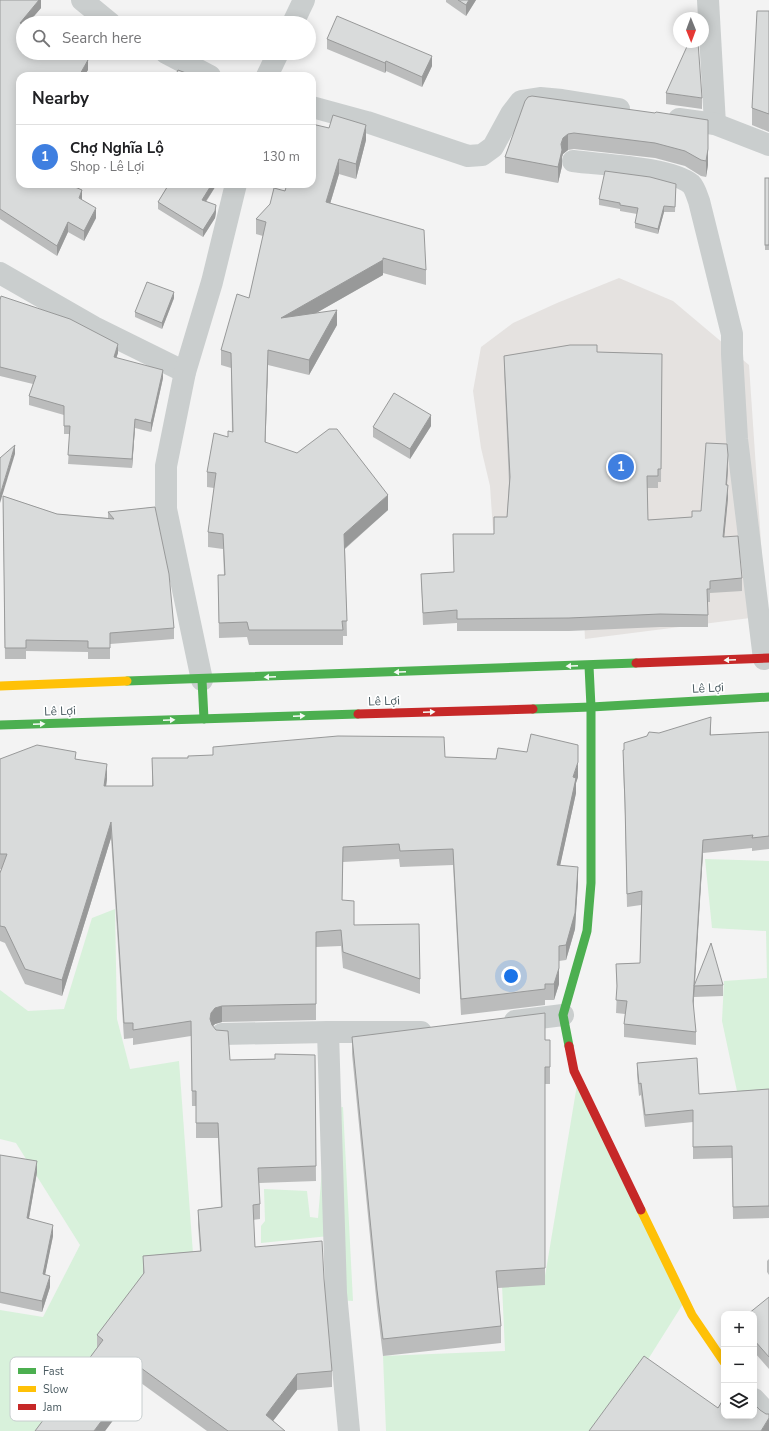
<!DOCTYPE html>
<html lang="en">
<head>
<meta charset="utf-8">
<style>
  body { margin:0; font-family:"Nunito Sans",sans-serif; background:#f6f6f6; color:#202124 }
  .controls { position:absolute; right:12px; bottom:12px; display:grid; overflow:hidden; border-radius:8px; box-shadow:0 2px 10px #0003 }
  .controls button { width:36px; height:36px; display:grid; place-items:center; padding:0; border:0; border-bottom:1px solid #e0e0e0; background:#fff; color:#202124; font:20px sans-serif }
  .compass { position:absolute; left:673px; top:12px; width:36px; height:36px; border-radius:50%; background:#fff; box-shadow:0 2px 10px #0003; rotate:179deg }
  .you { position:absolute; left:511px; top:976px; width:14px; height:14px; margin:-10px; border:3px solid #fff; border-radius:50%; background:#1a73e8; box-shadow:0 0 0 6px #1a73e833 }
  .badge { display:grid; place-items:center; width:26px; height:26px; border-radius:50%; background:#111827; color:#fff; font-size:13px; font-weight:700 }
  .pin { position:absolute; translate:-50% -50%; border:2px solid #fff; box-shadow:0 1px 4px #0006 }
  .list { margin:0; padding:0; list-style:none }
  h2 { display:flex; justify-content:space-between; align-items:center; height:52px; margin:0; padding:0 16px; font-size:17px }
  h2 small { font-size:13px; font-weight:400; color:#757577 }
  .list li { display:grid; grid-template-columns:26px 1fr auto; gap:12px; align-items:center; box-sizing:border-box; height:64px; padding:0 16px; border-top:1px solid #e0e0e0 }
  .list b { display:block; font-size:15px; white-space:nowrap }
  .list p { margin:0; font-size:13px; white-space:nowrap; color:#757577 }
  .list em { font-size:13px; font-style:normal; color:#757577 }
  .icon { flex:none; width:22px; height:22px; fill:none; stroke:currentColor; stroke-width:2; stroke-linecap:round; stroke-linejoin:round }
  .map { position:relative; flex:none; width:769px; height:1431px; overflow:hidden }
  .search { position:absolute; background:#fff; box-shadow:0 2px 10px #0003; left:16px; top:16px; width:300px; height:44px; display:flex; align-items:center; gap:10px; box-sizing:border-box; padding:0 14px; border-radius:22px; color:#757577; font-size:15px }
  .panel { position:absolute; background:#fff; box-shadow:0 2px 10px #0003; left:16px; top:72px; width:300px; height:116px; border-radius:12px }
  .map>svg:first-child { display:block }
  .commercial { fill:#e5e2e0 }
  .green { fill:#d8f1db }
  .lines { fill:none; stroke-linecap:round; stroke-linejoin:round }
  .street { stroke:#cacece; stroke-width:22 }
  .fast { stroke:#4caf50; stroke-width:9 }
  .slow { stroke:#ffc107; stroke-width:9 }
  .jam { stroke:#c62828; stroke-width:9 }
  .wall { fill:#bbbcbc }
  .shaded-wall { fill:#989999 }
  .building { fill:#d9dbdb; stroke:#989999 }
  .oneway { fill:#f6fbf6 }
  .labels { text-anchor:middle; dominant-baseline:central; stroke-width:3.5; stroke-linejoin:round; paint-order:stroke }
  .street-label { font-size:12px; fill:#495a60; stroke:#fff }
  .key { fill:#fff; stroke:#c8cecf; stroke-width:1 }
  .key-label { font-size:11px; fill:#495a60 }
</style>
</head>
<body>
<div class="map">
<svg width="769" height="1431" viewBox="0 0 769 1431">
  <rect width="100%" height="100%" fill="#f3f3f3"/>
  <path class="commercial" d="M 619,278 L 673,301 L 749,365 L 766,616 L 585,639 L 579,518 L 493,530 L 490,486 L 481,448 L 473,391 L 481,347 L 513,323 L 557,303 Z"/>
  <g class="green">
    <path d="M 705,859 L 769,861 L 769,1137 L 747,1138 L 722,1021 L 724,981 L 767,978 L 766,931 L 712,928 Z"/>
    <path d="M 115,909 L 117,1019 L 130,1069 L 179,1061 L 193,1254 L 47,1431 L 0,1431 L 0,1310 L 43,1317 L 80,1245 L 16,1143 L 0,1139 L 0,990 L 28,1011 L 64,1009 L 92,918 Z"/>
    <path d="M 578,1079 L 686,1299 L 603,1431 L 386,1431 L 383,1356 L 505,1351 L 502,1285 L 544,1282 Z"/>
    <path d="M 343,1107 L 353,1301 L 336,1300 L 329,1236 L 261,1243 L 261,1226 L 265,1221 L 264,1189 L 307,1191 L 310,1217 L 318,1218 L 327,1109 Z"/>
  </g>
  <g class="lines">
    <g class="street">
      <path d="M 82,0 L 110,23"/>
      <path d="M 708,0 L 715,124"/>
      <path d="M 293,23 L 304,0"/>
      <path d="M 166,53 L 210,76"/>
      <path d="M 267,76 L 278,53"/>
      <path d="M 312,107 L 367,122 L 468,156 L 482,155 L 493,147 L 511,114 L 521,101 L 540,98 L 562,100 L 619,109"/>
      <path d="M 679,119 L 715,124 L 769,145"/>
      <path d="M 573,161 C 602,165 670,167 691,184 C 695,188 697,196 699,201 L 732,334 L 732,354 L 737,439 L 764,659"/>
      <path d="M 0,273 L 94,327 L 185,372"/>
      <path d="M 202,680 L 166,509 L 166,466 L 185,372 L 212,282 L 236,184"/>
      <path d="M 515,1021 L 563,1015"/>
      <path d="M 328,1032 L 336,1293 L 349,1431"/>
      <path d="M 222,1034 L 328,1032 L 421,1032"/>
      <path d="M 754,1399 L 769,1415"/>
    </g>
    <g class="fast">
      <path d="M 589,666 L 591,707"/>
      <path d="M 202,680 L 204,719"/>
      <path d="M 127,681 L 636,663"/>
      <path d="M 533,709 L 591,707 L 769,697"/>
      <path d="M 0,725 L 358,714"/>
      <path d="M 569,1046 L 563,1015 L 587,931 L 591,883 L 591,707"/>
    </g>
    <g class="slow">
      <path d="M 0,686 L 127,681"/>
      <path d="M 641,1210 L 692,1315 L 724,1362"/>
    </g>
    <g class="jam">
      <path d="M 636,663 L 769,658"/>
      <path d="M 358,714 L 533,709"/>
      <path d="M 569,1046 L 574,1071 L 641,1210"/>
    </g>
  </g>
  <g class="wall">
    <path d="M 0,0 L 41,0 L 41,8 L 28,23 L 23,23 L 23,53 L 88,70 L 84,76 L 20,76 L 20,184 L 82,200 L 96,218 L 84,241 L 68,232 L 57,256 L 0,219 Z"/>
    <path d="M 446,0 L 476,0 L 466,16 L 446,2 Z"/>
    <path d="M 769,11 L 769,132 L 752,125 L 752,108 Z"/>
    <path d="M 327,39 L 432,66 L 422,87 L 386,71 L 385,73 L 327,49 Z"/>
    <path d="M 666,93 L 702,98 L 702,109 L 666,104 Z"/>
    <path d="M 525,101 L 655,113 L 708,120 L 708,165 L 706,177 L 701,176 L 685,166 L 655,158 L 574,149 L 568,150 L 563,154 L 562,157 L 562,166 L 558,183 L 505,173 L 505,157 Z"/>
    <path d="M 312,124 L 366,140 L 356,179 L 339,174 L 330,204 L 426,270 L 426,285 L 383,273 L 383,275 L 316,313 L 337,325 L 309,375 L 268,365 L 265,443 L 388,510 L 345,549 L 347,636 L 343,636 L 343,645 L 249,645 L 247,637 L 219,638 L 218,575 L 224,575 L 223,549 L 208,547 L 208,532 L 214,488 L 207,487 L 207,472 L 228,437 L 232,432 L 231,368 L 221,365 L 221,350 L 249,298 L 263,236 L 256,234 L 256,219 L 285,191 Z"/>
    <rect x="765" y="178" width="4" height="72"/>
    <path d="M 169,184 L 217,184 L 206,202 L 216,212 L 215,218 L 203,237 L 158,209 L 158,202 Z"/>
    <path d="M 676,184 L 675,212 L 664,212 L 658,234 L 635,228 L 635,223 L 637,214 L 620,211 L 620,209 L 599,205 L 599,199 Z"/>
    <path d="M 174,298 L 162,329 L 135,317 L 135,312 Z"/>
    <path d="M 0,300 L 118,353 L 116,357 L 163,378 L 151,432 L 135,428 L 132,468 L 68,464 L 70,434 L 64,434 L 64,415 L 29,405 L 29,396 L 33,384 L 0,376 Z"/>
    <path d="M 597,352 L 662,354 L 661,482 L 658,482 L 658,488 L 647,488 L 648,520 L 692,517 L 701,511 L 728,467 L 727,485 L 728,498 L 724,537 L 742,578 L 742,591 L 710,593 L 710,602 L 708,602 L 708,627 L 660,627 L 569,631 L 457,631 L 457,623 L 423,625 L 421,574 L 454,572 L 494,534 L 507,517 L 509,483 L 504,368 L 504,356 Z"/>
    <path d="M 431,426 L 410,459 L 373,437 L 373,427 Z"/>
    <path d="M 3,496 L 57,514 L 108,518 L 108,512 L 155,507 L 174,628 L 174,639 L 110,644 L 110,659 L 88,659 L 88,652 L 26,651 L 26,659 L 5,659 Z"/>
    <path d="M 711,730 L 711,735 L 769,732 L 769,849 L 752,851 L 752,848 L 703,853 L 694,985 L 723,985 L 723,996 L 694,997 L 694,990 L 693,1005 L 696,1032 L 696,1045 L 624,1037 L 624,1024 L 625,1014 L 616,1013 L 617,991 L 616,964 L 640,963 L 641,905 L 627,907 L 625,816 L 623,763 L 623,750 L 624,750 L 659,733 Z"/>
    <path d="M 445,757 L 578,777 L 576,783 L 576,793 L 560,865 L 578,882 L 575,929 L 566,960 L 559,961 L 559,984 L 554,1000 L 545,1000 L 545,1005 L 461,1015 L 453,865 L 400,867 L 399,859 L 343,862 L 342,900 L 354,925 L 420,979 L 420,994 L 343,968 L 341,946 L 316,947 L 316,1020 L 222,1022 L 215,1024 L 213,1026 L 230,1060 L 275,1059 L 315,1055 L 316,1181 L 259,1183 L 260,1204 L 260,1219 L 253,1220 L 255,1247 L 324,1279 L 332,1371 L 332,1387 L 297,1390 L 273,1421 L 285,1431 L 207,1431 L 141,1383 L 105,1431 L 35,1431 L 97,1348 L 97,1335 L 143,1275 L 143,1256 L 200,1251 L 198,1225 L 198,1210 L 221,1207 L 218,1138 L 196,1138 L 196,1106 L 192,1106 L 191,1036 L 133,1045 L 133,1038 L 124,1039 L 111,838 L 62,996 L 25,984 L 5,943 L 0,941 L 0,873 L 1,869 L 0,869 L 0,759 L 76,759 L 107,779 L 106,786 L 152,786 L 152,758 Z"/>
    <path d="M 352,1037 L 545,1040 L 550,1067 L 550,1084 L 545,1084 L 545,1285 L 498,1288 L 501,1326 L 501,1343 L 383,1356 L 377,1307 L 352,1054 Z"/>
    <path d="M 637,1063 L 699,1094 L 769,1089 L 769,1218 L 733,1219 L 732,1158 L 693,1159 L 693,1122 L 645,1127 L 641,1095 L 639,1096 L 637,1075 Z"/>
    <path d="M 0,1155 L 37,1172 L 29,1218 L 53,1236 L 45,1274 L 50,1287 L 42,1312 L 0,1303 Z"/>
    <path d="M 769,1259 L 769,1275 L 767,1272 L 767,1261 Z"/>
    <path d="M 769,1297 L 769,1369 L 754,1352 L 754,1314 Z"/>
  </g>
  <g class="shaded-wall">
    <path d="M 39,0 L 41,0 L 41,8 L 28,23 L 23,23 L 23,29 L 20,23 Z"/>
    <path d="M 469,0 L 476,0 L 466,16 L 466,5 Z"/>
    <path d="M 432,56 L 432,66 L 422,87 L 422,77 Z"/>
    <path d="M 88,60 L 88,70 L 84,76 L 79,76 Z"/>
    <path d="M 386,61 L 386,71 L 385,73 L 385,63 Z"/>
    <path d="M 366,125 L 366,140 L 356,179 L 356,164 Z"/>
    <path d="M 568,134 L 568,150 L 563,154 L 562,157 L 562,166 L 558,183 L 558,167 L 561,144 L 563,138 Z"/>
    <path d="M 708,136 L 708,165 L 706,177 L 706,161 Z"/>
    <path d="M 339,159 L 339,174 L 326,217 L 326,202 Z"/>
    <path d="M 212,184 L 217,184 L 202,207 L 202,200 Z"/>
    <path d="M 82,190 L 82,200 L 79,198 Z"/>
    <path d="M 216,205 L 216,212 L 215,218 L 203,237 L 203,230 Z"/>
    <path d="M 664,206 L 664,212 L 658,234 L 658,229 Z"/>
    <path d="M 96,208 L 96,218 L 84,241 L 84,231 Z"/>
    <path d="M 68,222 L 68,232 L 57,256 L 57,246 Z"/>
    <path d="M 383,260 L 383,275 L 281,333 L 281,318 Z"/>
    <path d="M 174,292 L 174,298 L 162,329 L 162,323 Z"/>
    <path d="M 337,310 L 337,325 L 309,375 L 309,360 Z"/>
    <path d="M 118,344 L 118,353 L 114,365 L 114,357 Z"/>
    <path d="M 268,350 L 268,365 L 265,457 L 265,442 Z"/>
    <path d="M 163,370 L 163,378 L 151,432 L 151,423 Z"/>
    <path d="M 431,415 L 431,426 L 410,459 L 410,449 Z"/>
    <path d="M 135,419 L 135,428 L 132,468 L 132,459 Z"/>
    <path d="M 15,445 L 15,454 L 0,503 L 0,495 Z"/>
    <path d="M 728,455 L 728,467 L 726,498 L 726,485 Z"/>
    <path d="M 728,485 L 728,498 L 723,550 L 723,537 Z"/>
    <path d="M 388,495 L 388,510 L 344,549 L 344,534 Z"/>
    <path d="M 711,717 L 711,730 L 710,748 L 710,735 Z"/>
    <path d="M 578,762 L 578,777 L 576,783 L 576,793 L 557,880 L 557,865 L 573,777 Z"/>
    <path d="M 107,764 L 107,779 L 104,801 L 104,786 Z"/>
    <path d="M 111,822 L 111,838 L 62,996 L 62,980 Z"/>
    <path d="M 703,840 L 703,853 L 693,1014 L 693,1001 Z"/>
    <path d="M 578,867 L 578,882 L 575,929 L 566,960 L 566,945 Z"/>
    <path d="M 559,968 L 559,984 L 554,1000 L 554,984 Z"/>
    <path d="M 222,1006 L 222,1022 L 215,1024 L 211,1028 L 210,1019 L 211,1013 L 215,1008 Z"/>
    <path d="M 37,1161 L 37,1172 L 27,1229 L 27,1218 Z"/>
    <path d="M 53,1225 L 53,1236 L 43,1285 L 43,1274 Z"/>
    <path d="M 50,1276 L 50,1287 L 42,1312 L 42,1301 Z"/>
    <path d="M 141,1368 L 141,1383 L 105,1431 L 94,1431 Z"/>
    <path d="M 297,1374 L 297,1390 L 266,1430 L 266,1415 Z"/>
    <path d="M 769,1418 L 769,1431 L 761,1431 Z"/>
  </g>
  <g class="building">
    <path d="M 0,0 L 39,0 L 20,23 L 23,25 L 23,53 L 75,53 L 88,60 L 79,76 L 20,76 L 20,184 L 68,184 L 82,190 L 79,198 L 96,208 L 84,231 L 68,222 L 57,246 L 0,209 Z"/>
    <path d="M 458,0 L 469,0 L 466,5 Z"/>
    <path d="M 757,11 L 769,11 L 769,114 L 752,108 Z"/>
    <path d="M 337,16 L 432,56 L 422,77 L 386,61 L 385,63 L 327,39 Z"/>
    <path d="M 689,42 L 698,42 L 702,98 L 666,93 Z"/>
    <path d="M 178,70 L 194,76 L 175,76 Z"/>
    <path d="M 532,96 L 655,113 L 656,112 L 708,120 L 708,149 L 706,161 L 701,160 L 685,151 L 655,143 L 574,133 L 568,134 L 563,138 L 561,144 L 562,150 L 558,167 L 505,157 L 525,101 L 528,97 Z"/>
    <path d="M 333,115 L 366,125 L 356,164 L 339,159 L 326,202 L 424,230 L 426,270 L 383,258 L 383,260 L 281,318 L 337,310 L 309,360 L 268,350 L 265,442 L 297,453 L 329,429 L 337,429 L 388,495 L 344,534 L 347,621 L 342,621 L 343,630 L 249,630 L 247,622 L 219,623 L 218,575 L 225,575 L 223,534 L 208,532 L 216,473 L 207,472 L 214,433 L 228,437 L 228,431 L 233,432 L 231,353 L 221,350 L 237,294 L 249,298 L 266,222 L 256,219 L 270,204 L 274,188 L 285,191 L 287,184 L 312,184 L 312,124 L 329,128 Z"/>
    <path d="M 605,171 L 650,177 L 676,184 L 675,207 L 664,206 L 658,229 L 635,223 L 638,208 L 620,205 L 620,203 L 599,199 Z"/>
    <rect x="765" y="178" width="4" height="67"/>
    <path d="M 169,184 L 212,184 L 202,200 L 216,205 L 215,211 L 203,230 L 158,202 Z"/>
    <path d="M 147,282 L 174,292 L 162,323 L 135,312 Z"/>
    <path d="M 1,296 L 70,319 L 118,344 L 114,357 L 163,370 L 151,423 L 135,419 L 132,459 L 68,455 L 70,426 L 64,426 L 64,406 L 29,396 L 36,376 L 0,367 L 0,300 Z"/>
    <path d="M 570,345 L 597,345 L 597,352 L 662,354 L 661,469 L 658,469 L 658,476 L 647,476 L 648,520 L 692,517 L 692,511 L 701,511 L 706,443 L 727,444 L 728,455 L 726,485 L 728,485 L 723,537 L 738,536 L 742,578 L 710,581 L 710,589 L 707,589 L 708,615 L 660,614 L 569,618 L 457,619 L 457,610 L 423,613 L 421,574 L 454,572 L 453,534 L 494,534 L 494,517 L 507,517 L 510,477 L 504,356 Z"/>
    <path d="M 394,393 L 431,415 L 410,449 L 373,427 Z"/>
    <path d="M 15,445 L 0,495 L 0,458 Z"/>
    <path d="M 3,496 L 57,514 L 114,519 L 108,512 L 155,507 L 169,574 L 174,628 L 110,633 L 110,648 L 88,648 L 88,641 L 26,640 L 26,648 L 5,648 Z"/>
    <path d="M 711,717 L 710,735 L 769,732 L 769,836 L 752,838 L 753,835 L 703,840 L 693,1001 L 696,1032 L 624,1024 L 627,1001 L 616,1000 L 617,986 L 616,964 L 640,963 L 642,891 L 627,894 L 625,803 L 623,750 L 624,750 L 624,743 L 647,736 L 649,732 L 659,733 Z"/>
    <path d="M 531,734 L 578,745 L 578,762 L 573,777 L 576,778 L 557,865 L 578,867 L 575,913 L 566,945 L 559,946 L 559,968 L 554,984 L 545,984 L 545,989 L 461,999 L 453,849 L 400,851 L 399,844 L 343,847 L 342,900 L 354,901 L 354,925 L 419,924 L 420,979 L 343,952 L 341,930 L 316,932 L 316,1004 L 222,1006 L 215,1008 L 211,1013 L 210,1019 L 212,1025 L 216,1030 L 228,1031 L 230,1060 L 275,1059 L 275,1054 L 315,1055 L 316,1166 L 258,1168 L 260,1204 L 253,1205 L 255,1247 L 322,1241 L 324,1279 L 332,1371 L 297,1374 L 266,1415 L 285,1431 L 228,1431 L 141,1368 L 94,1431 L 35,1431 L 103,1340 L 97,1335 L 144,1273 L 143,1256 L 201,1251 L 198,1210 L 222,1207 L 218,1123 L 196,1123 L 196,1091 L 192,1091 L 191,1021 L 133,1030 L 133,1023 L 124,1023 L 111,822 L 62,980 L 25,969 L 5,927 L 0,926 L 0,873 L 7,854 L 0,854 L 0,759 L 37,745 L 76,752 L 75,759 L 107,764 L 104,786 L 153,786 L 152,758 L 188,758 L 188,756 L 213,755 L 213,747 L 338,736 L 444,737 L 445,757 L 496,759 L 498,748 L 527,752 Z"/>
    <path d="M 711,943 L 723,985 L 694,986 Z"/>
    <path d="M 545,1013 L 545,1040 L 550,1040 L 550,1067 L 545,1067 L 545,1268 L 496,1271 L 501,1326 L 383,1339 L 377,1290 L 352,1037 Z"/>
    <path d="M 697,1058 L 699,1094 L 769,1089 L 769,1206 L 733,1207 L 732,1146 L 693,1147 L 693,1110 L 645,1115 L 641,1083 L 639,1084 L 637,1063 Z"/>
    <path d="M 0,1155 L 37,1161 L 27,1218 L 53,1225 L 43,1274 L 50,1276 L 42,1301 L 0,1292 Z"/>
    <path d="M 769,1297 L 769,1357 L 754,1340 L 754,1314 L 748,1314 Z"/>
    <path d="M 644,1356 L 718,1408 L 724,1398 L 724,1416 L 754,1416 L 754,1404 L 760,1410 L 766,1414 L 769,1414 L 769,1418 L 761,1431 L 589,1431 Z"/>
  </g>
  <defs><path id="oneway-solid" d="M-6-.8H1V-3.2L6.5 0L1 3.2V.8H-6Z"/></defs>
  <g class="oneway">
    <use href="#oneway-solid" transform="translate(730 660) rotate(178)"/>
    <use href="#oneway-solid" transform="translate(572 666) rotate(178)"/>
    <use href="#oneway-solid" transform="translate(400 672) rotate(178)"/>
    <use href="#oneway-solid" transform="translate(270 677) rotate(178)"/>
    <use href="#oneway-solid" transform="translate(429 712) rotate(-2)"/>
    <use href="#oneway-solid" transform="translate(299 716) rotate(-2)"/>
    <use href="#oneway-solid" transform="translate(169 720) rotate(-2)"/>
    <use href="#oneway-solid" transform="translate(39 724) rotate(-2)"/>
  </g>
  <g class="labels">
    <g class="street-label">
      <text transform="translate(708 688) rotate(-3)">Lê Lợi</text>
      <text transform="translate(384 701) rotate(-2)">Lê Lợi</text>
      <text transform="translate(60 711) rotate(-2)">Lê Lợi</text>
    </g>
  </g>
  <rect x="10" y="1357" width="132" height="64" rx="6" class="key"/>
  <rect x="18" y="1368" width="18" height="6" fill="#4caf50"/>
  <rect x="18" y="1386" width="18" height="6" fill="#ffc107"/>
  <rect x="18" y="1404" width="18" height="6" fill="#c62828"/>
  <g class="key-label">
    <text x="43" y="1375">Fast</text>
    <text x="43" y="1393">Slow</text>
    <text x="43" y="1411">Jam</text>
  </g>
</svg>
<div class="controls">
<button>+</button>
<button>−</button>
<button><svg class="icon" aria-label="layers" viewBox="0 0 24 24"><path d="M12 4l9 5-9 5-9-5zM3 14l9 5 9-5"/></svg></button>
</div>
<svg class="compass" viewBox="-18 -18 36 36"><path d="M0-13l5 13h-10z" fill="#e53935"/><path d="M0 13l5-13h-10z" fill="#757577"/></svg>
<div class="you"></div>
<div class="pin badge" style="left:621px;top:467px;background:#3f7fe0">1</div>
<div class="search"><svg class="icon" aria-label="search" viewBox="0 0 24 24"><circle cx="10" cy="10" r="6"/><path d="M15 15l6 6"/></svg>Search here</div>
<section class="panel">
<h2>Nearby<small></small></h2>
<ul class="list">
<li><span class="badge" style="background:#3f7fe0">1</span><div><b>Chợ Nghĩa Lộ</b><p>Shop · Lê Lợi</p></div><em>130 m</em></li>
</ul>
</section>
</div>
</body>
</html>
